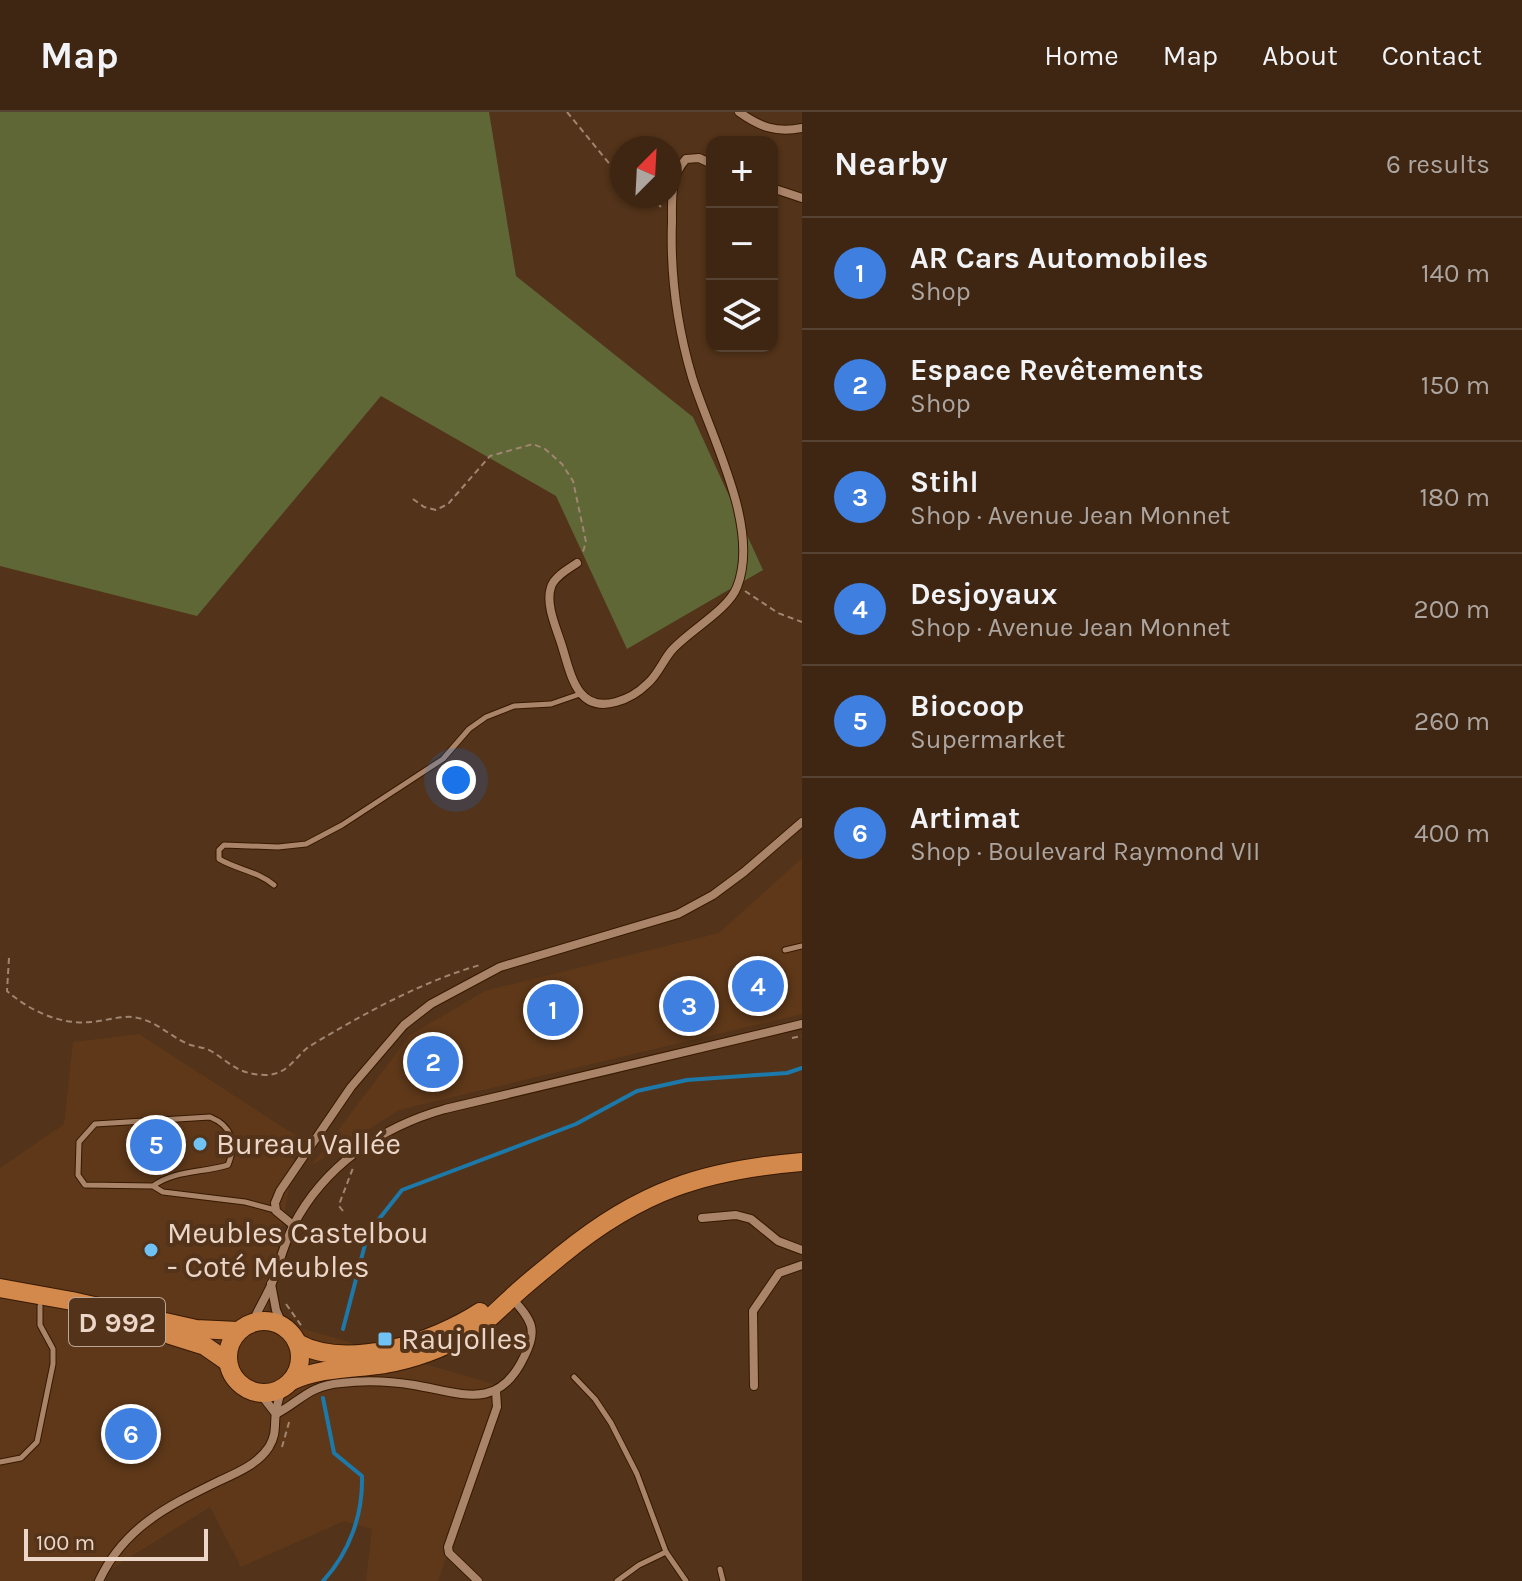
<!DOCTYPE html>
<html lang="en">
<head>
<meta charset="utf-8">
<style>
  body { margin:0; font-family:Karla,sans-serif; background:#493221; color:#f1f3f6 }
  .controls { position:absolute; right:24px; top:24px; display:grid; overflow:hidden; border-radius:16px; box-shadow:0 2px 6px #0004 }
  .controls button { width:72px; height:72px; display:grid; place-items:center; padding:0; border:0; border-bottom:2px solid #574333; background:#3e2613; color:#f1f3f6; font:40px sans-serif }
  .compass { position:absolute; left:610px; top:24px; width:72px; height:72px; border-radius:50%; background:#3e2613; box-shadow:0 2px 6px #0004; rotate:24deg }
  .scale { position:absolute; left:24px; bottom:20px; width:184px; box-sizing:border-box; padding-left:8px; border:4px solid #ebd6c8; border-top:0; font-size:22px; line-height:28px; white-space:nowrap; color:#ebd6c8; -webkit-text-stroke:6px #533319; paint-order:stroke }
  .you { position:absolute; left:456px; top:668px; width:28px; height:28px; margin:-20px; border:6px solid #fff; border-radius:50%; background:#1a73e8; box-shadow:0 0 0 12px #1a73e833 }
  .badge { display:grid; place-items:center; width:52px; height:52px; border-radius:50%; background:#70c1f4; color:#fff; font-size:26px; font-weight:700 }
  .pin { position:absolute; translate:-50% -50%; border:4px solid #fff; box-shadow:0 2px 8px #0006 }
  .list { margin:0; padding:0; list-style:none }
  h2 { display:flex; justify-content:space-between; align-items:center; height:104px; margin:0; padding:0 32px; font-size:34px }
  h2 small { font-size:26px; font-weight:400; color:#ada5a0 }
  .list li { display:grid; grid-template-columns:52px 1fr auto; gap:24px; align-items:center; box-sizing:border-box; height:112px; padding:0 32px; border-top:2px solid #574333 }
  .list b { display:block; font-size:30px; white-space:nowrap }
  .list p { margin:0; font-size:26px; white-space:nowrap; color:#ada5a0 }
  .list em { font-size:26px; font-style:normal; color:#ada5a0 }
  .icon { flex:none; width:44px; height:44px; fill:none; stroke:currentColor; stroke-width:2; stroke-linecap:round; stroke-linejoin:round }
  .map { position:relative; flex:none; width:802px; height:1469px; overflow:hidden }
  header { display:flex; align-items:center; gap:48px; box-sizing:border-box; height:112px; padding:0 40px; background:#3e2613; border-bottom:2px solid #574333 }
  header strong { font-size:38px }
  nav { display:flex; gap:44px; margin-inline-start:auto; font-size:28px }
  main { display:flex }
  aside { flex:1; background:#3e2613 }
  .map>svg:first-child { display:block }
  .built { fill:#5e3819 }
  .green { fill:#5e6735 }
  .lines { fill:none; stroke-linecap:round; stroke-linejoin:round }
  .stream { stroke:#1d79a9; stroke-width:4 }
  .service-casing { stroke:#371900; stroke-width:7 }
  .minor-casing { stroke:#371900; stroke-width:10 }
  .primary-casing { stroke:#371900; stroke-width:20 }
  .path { stroke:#a08571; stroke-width:2; stroke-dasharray:6 4; stroke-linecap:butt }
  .service { stroke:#a98468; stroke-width:5 }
  .minor { stroke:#a98468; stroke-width:8 }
  .primary { stroke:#d2894b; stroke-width:18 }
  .poi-dot { fill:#70c1f4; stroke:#533319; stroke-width:3 }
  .labels { text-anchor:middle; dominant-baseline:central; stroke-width:8; stroke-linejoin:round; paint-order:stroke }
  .shield { fill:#533319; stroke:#bda594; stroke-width:2 }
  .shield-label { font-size:28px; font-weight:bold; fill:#ebd6c8 }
  .poi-label { font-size:30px; fill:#ebd6c8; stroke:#533319; text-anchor:start }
</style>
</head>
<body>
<header>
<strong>Map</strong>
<nav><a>Home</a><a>Map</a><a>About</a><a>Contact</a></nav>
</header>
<main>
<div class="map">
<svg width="802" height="1469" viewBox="0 0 802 1469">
  <rect width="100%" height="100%" fill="#533319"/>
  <g class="built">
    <path d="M 802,746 L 802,902 L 399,998 L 311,1054 L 410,923 L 485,879 L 719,821 Z"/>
    <path d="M 139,922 L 298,1025 L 266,1206 L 504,1275 L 438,1469 L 366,1469 L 372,1417 L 344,1409 L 241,1455 L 210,1395 L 92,1469 L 0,1469 L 0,1056 L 64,1012 L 73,930 Z"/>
  </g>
  <path class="green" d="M 0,0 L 489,0 L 516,164 L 693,305 L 763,458 L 627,537 L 556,384 L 381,284 L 197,504 L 0,454 Z"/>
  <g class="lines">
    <g class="stream">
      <path d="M 343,1217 L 368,1121 L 402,1078 L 576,1012 L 637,979 L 687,968 L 787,961 L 802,956"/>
      <path d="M 323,1286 L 334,1341 L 362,1364 C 363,1402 350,1440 323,1469"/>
    </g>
    <g class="service-casing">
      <g id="service">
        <path d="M 274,773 C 257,759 238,758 219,747 L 219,738 L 224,733 L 278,735 L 306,732 L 342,713 L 443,647 L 469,617 L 486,605 L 514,594 L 551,592 L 580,582"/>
        <path d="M 785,838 L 802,834"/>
        <path d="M 153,1074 C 174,1058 203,1061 228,1053 C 237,1031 232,1014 210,1005 L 95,1012 L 79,1030 L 78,1063 L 85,1073 L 153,1074 L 163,1080 L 245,1090 L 275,1098"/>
        <path d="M 574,1265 L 595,1287 L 611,1311 L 637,1362 L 666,1440 L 686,1469"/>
        <path d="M 0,1350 L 21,1346 L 37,1330 L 53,1252 L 53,1237 L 40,1213 L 40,1194"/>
        <path d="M 720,1457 L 723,1469"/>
        <path d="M 617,1469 L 639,1453 L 666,1440"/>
      </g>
    </g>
    <g class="minor-casing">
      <g id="minor">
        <path d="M 739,0 C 760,15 776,21 802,16"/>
        <path d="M 772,76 L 802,86"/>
        <path d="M 577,451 C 568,457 554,465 551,475 C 545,493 557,517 562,534 C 571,563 577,601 616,590 C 627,587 639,580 647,572 C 658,563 663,548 672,538 C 690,518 728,498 737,475 C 761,415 710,324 692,265 C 677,214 670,163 672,109 C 672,87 670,64 686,47 L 699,46 L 712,52"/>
        <path d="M 702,1106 L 736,1103 L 751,1107 L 778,1129 L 802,1138"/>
        <path d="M 293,1113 L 276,1099 L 275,1091 L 280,1079 L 351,975 L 404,913 L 431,892 L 500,855 L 678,802 L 713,783 L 744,760 L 802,710"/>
        <path d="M 271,1172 L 276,1198 L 283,1214"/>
        <path d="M 253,1210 C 258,1197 266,1185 272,1171 C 279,1152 284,1132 293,1114 C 324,1054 381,1015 445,997 L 802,912"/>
        <path d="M 754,1274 L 753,1199 L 779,1161 L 802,1153"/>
        <path d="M 259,1280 L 276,1302"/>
        <path d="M 276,1302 C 301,1289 308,1274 341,1271 C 365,1268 390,1269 414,1273 C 461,1281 498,1300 524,1245 C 539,1217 531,1208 512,1186"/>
        <path d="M 99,1469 C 124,1415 168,1394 219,1369 C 237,1361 258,1352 269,1335 C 277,1322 274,1313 276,1300 C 277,1292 280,1283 282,1276"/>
        <path d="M 478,1469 L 449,1441 L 448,1435 L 497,1295 L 496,1279"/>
      </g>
    </g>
    <g class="primary-casing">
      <g id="primary">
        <path d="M 0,1176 L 72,1189 L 196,1217 L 238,1219"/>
        <circle cx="264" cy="1245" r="36"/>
        <path d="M 170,1223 L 205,1234 L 228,1250"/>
        <path d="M 297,1231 C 348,1259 434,1230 480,1200"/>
        <path d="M 291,1269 C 322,1255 352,1257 385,1252 C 413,1247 441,1237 465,1223 C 484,1213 497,1199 512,1185 C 528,1170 546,1156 563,1142 C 640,1079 704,1058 802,1050"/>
      </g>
    </g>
    <g class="path">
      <path d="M 567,0 L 622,67"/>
      <path d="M 650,84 L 661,95"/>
      <path d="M 413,387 L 424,395 L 436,398 L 448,392 L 490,344 L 533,332 L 545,337 L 562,352 L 573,369 L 586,430 L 582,443"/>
      <path d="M 745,479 L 778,501 L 802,510"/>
      <path d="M 9,846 L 7,879 C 30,899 60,913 91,910 C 105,909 119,904 133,905 C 155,908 168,923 188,932 C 195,935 204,935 211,939 C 232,952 237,962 265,963 C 289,963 296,943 310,934 C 361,903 423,869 480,853"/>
      <path d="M 792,926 L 802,924"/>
      <path d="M 343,1099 L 339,1094 L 340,1090 L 353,1056"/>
      <path d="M 286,1192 L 303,1216"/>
      <path d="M 282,1335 L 290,1307"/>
    </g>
    <use href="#service" class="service"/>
    <use href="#minor" class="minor"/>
    <use href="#primary" class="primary"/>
  </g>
  <g class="poi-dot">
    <circle cx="200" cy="1032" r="8"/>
    <circle cx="151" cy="1138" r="8"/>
    <rect x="377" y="1219" width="16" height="16" rx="4"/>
  </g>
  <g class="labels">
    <rect class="shield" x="69" y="1186" width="96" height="48" rx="6"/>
    <g class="shield-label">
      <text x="117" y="1210">D 992</text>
    </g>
    <g class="poi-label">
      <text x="216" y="1032">Bureau Vallée</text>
      <text x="167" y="1121">Meubles Castelbou<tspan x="167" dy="34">- Coté Meubles</tspan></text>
      <text x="401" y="1227">Raujolles</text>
    </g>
  </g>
</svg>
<div class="controls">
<button>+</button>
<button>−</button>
<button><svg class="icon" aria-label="layers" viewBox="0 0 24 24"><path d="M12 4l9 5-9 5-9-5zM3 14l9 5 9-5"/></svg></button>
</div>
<svg class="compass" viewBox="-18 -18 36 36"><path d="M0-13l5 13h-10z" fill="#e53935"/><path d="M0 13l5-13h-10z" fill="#ada5a0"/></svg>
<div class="scale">100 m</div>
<div class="you"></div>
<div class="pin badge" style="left:553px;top:898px;background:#3f7fe0">1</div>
<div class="pin badge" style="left:433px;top:950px;background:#3f7fe0">2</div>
<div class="pin badge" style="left:689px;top:894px;background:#3f7fe0">3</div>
<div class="pin badge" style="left:758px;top:874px;background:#3f7fe0">4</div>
<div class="pin badge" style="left:156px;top:1033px;background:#3f7fe0">5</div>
<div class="pin badge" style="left:131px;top:1322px;background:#3f7fe0">6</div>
</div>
<aside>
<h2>Nearby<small>6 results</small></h2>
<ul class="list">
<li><span class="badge" style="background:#3f7fe0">1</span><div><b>AR Cars Automobiles</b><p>Shop</p></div><em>140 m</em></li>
<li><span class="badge" style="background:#3f7fe0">2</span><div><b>Espace Revêtements</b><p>Shop</p></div><em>150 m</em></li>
<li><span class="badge" style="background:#3f7fe0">3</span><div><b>Stihl</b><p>Shop · Avenue Jean Monnet</p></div><em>180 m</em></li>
<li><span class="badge" style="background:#3f7fe0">4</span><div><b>Desjoyaux</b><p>Shop · Avenue Jean Monnet</p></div><em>200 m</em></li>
<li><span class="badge" style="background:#3f7fe0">5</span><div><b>Biocoop</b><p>Supermarket</p></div><em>260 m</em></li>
<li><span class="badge" style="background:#3f7fe0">6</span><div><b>Artimat</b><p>Shop · Boulevard Raymond VII</p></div><em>400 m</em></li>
</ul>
</aside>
</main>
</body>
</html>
